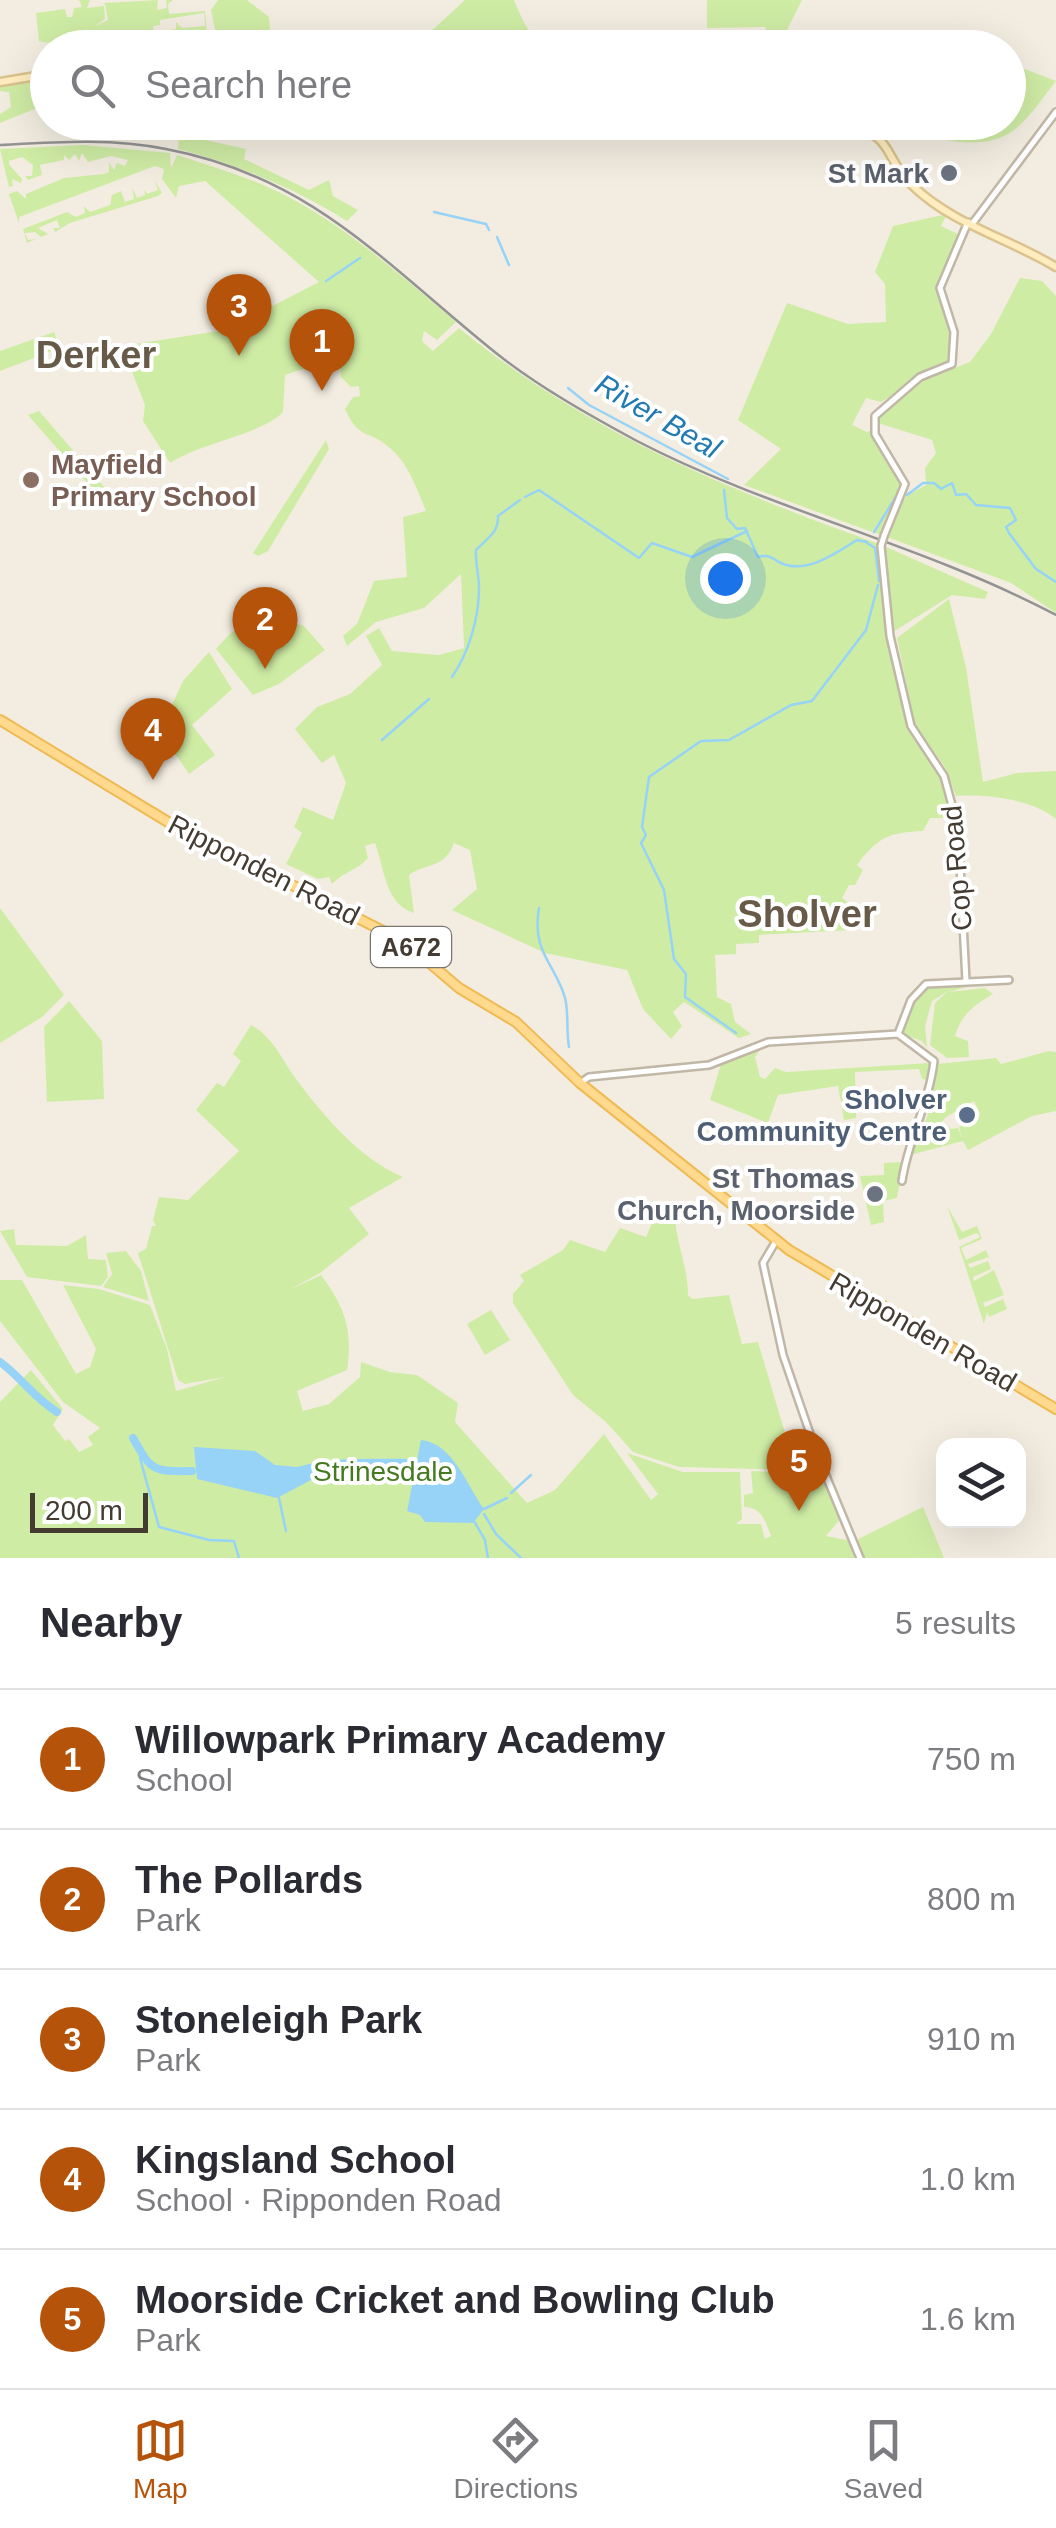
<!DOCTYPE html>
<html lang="en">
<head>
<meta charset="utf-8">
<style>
  body { margin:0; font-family:Helvetica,sans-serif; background:#f7f7f7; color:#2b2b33 }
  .controls { position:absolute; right:30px; bottom:30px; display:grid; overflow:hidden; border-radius:20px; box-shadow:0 10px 40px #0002 }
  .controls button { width:90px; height:90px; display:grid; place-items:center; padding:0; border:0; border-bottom:2px solid #e1e1e2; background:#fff; color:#2b2b33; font:50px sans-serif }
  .scale { position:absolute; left:30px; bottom:25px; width:118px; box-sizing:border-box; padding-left:10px; border:5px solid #443c32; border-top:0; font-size:28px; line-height:35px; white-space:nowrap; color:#443c32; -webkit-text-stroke:8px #fff; paint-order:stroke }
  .you { position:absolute; left:725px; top:578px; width:35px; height:35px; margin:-25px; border:8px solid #fff; border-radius:50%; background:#1a73e8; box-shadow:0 0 0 15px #1a73e833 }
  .badge { display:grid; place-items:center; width:65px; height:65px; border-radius:50%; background:#b45309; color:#fff; font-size:32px; font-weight:700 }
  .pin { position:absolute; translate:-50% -82px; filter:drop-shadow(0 2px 5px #0008) }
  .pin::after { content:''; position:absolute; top:52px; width:35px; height:30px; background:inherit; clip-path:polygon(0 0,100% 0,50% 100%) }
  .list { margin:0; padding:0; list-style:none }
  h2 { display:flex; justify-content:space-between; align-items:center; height:130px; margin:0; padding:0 40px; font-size:42px }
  h2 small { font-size:32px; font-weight:400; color:#7c7c81 }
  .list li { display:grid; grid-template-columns:65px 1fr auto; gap:30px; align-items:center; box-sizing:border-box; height:140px; padding:0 40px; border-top:2px solid #e1e1e2 }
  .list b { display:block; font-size:38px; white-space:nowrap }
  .list p { margin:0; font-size:32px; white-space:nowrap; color:#7c7c81 }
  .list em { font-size:32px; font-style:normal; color:#7c7c81 }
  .icon { flex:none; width:55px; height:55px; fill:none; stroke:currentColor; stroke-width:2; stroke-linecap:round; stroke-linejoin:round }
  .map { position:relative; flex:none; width:1056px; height:1558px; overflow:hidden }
  .search { position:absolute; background:#fff; box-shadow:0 10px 40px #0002; left:30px; right:30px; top:30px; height:110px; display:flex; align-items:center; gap:25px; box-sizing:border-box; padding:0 35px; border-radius:55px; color:#7c7c81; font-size:38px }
  .sheet { height:830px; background:#fff }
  nav { display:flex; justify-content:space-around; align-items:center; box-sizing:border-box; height:140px; border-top:2px solid #e1e1e2; background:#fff; font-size:28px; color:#7c7c81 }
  nav a { display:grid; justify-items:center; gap:5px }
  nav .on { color:#b45309 }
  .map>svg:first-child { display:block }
  .green { fill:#cfeca5 }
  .water { fill:#96d3f7 }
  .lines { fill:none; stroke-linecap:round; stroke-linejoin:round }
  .stream { stroke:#96d3f7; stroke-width:2.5 }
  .river { stroke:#96d3f7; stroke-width:8 }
  .tertiary-casing { stroke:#c1b7a6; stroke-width:10 }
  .secondary-casing { stroke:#dac38e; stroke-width:11 }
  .primary-casing { stroke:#efb953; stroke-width:12 }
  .tertiary { stroke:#fff; stroke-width:5 }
  .secondary { stroke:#ffedbf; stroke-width:6 }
  .primary { stroke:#ffda8e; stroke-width:8 }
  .tram { stroke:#939393; stroke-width:2.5 }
  .tertiary-bridge-casing { stroke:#c1b7a6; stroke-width:10; stroke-linecap:butt }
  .tertiary-bridge { stroke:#fff; stroke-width:5 }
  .worship-dot { fill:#6b7280; stroke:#fff; stroke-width:4 }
  .education-dot { fill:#8d6e63; stroke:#fff; stroke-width:4 }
  .service-dot { fill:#5c6f8a; stroke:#fff; stroke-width:4 }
  .labels { text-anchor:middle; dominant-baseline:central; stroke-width:8; stroke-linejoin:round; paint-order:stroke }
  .shield { fill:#fff; stroke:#7c7670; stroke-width:2.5 }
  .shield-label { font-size:25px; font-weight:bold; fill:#443c32 }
  .worship-label { font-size:28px; font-weight:bold; fill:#5b616d; stroke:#fff; text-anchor:end }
  .education-label { font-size:28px; font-weight:bold; fill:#785e54; stroke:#fff; text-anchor:start }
  .street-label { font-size:28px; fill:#443c32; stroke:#fff }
  .service-label { font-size:28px; font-weight:bold; fill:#4e5e75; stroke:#fff; text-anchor:end }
  .park-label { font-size:28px; fill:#467a20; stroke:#fff }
  .water-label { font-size:30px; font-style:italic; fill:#217ab1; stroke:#fff }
  .district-label { font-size:38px; font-weight:bold; fill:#685a48; stroke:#fff }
</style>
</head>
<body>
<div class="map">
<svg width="1056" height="1558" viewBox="0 0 1056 1558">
  <rect width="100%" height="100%" fill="#f3ede1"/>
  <g class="green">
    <path d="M 79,0 L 90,0 L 87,8 L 104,6 L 105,19 L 95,26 L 108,20 L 105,4 L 103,3 L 158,0 L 157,10 L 167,8 L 166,0 L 173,0 L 168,4 L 169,14 L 205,11 L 208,47 L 186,47 L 186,37 L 163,38 L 162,31 L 176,29 L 176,22 L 182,28 L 205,26 L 204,13 L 160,20 L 160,25 L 153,26 L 154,34 C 132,36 112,35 90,34 C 72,34 58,47 39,41 L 36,13 L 65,9 L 67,17 L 72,17 L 74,8 L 82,7 Z"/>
    <path d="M 218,0 L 247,0 L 269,17 L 271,43 L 267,47 L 210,47 L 216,34 L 211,10 Z"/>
    <path d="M 465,0 L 514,0 C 535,51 534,34 579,47 L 507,47 L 482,38 L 478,47 L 462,47 L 470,33 L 466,30 L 458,47 L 414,47 Z"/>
    <path d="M 707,0 L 802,0 L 778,48 L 762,47 L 766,27 L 707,28 Z"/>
    <path d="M 1009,63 L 1056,81 C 1043,97 1030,118 1014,130 C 978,157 921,133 883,123 L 1008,122 Z"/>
    <path d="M 47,78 L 47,104 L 0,123 L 0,114 L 11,107 L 9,92 L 0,91 L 0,85 Z"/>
    <path d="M 180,123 L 188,123 L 187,136 L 246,149 L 244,159 L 309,190 L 329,180 L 333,196 L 358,210 L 347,221 C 294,188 238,165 178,149 Z"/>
    <path d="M 83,145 L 170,153 L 171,168 L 177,155 C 217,168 258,180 294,200 C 353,232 405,279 456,322 L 437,340 L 424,331 L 422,341 L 433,351 L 416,366 L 459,328 C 588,433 724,488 879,544 L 890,640 L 911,731 L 940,771 L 955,818 L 930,818 L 923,831 C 889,832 877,838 857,865 L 863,870 L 855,885 L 849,885 L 842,898 L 849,903 L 851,930 L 759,935 L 759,943 L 736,944 L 736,954 L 715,955 L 717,997 L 731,1004 L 735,1022 L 751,1034 L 739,1038 L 684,1002 L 673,1012 L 682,1026 L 671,1039 L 643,1009 L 627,970 L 545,953 L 452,910 L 477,889 L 470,850 L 454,843 C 445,869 425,863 409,875 L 414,913 C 385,904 385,870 375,843 L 365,846 L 368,858 C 358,870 343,872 332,884 L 329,877 L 318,879 L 286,864 L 302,833 L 294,827 L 303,807 L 333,820 L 346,783 L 334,755 L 322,763 L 295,729 L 317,707 L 350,694 L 382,665 L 366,636 L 379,628 L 392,651 L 439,655 L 464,648 L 461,574 L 424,608 L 376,622 L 347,646 L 343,636 L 357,624 L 374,581 L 407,577 L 403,517 L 426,511 C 417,489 409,465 391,449 C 368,428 360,442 345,409 L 353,397 L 360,396 L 359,386 L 351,387 L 341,377 L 340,362 L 317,364 L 285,375 L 283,412 C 263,434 200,443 170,463 L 143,421 L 145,405 L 122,346 L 244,327 L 245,320 L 319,282 L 205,181 L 179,186 L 176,198 L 162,179 L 164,169 L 155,166 L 19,217 L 19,223 L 9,194 L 17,191 L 26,199 L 26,194 L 64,178 L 104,174 L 109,172 L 109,162 L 114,170 L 117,163 L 125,166 L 128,160 L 111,156 L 88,162 L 82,153 L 79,161 L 75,154 L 69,160 L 64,155 L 64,160 L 40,165 L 42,175 L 28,180 L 25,176 L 32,176 L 33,165 L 22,157 L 9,161 L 9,165 L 6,161 L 22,179 L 21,183 L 12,179 L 13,186 L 9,187 L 0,149 Z"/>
    <path d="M 154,179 L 162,193 L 158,196 L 70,223 L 55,232 L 53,228 L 60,228 L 57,220 L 38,228 L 48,234 L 41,237 L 35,232 L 25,233 L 28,240 L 36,239 L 27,243 L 23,229 L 67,212 L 76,217 L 85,213 L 84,206 L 90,212 L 110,205 L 112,195 L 121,191 L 125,202 L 134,199 L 132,187 L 137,198 L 145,195 L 144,189 L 147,194 L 158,190 Z"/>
    <path d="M 947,214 L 941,226 L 962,236 L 938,289 L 951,333 L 949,363 L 917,374 L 908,386 L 881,402 L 866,398 L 852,425 L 867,432 L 872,430 L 902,481 L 902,494 L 896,494 L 891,502 L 901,496 L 882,536 L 874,532 L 879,521 L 872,532 L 744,485 L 781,449 L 738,420 L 787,303 L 848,324 L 886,322 L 885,284 L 875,272 L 893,226 Z"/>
    <path d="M 1020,278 L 1042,281 L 1056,296 L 1056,613 L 1011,583 L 887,537 L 906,496 L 926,485 L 925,468 L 936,453 L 932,440 L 878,423 L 879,416 L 919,382 L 970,362 L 991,334 Z"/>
    <path d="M 54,332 L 60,348 L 0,371 L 0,351 Z"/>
    <path d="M 39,411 L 118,503 L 110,509 L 28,415 Z"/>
    <path d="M 326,440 L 329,449 L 268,551 L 258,556 L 253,553 Z"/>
    <path d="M 884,546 L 988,592 L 985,599 L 952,595 L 893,632 Z"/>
    <path d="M 949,599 L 966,667 L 983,782 L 1017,773 L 1056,771 L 1056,819 C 1033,799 985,794 956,796 L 945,767 L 915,725 L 897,638 Z"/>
    <path d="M 276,618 L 304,626 L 325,650 L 279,684 L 253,695 L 216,649 C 235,626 247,620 276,618 Z"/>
    <path d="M 209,652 L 232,689 L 192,725 L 215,755 L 189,774 L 160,731 L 183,681 Z"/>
    <path d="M 0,908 L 64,995 L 42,1017 L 0,1043 Z"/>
    <path d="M 980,983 L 949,992 L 985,988 L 993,994 C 974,1005 961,1015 955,1036 L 968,1041 L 969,1057 L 947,1058 L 930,1045 L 935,1003 L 948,991 L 932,1001 L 925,1026 L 927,1048 L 922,1041 L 902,1034 C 903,1019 911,1003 925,987 Z"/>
    <path d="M 69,1001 L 102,1041 L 104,1099 L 47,1102 L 44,1027 Z"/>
    <path d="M 251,1025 C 271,1036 279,1053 291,1072 C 317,1108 357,1158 403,1177 L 349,1208 L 369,1234 L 320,1273 L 289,1290 L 321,1275 C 345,1307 353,1330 347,1370 L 297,1391 L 303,1411 L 329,1404 L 360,1377 L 361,1362 L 390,1372 L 417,1375 L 458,1403 L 455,1422 L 527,1503 L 555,1490 L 604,1434 L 651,1500 L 658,1494 L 627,1453 L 683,1472 L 740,1472 L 742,1519 L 736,1524 L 761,1524 L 765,1539 L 771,1536 C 765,1521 762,1507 744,1507 L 744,1495 L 753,1493 L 751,1471 L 821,1474 L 842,1517 L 826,1536 L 852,1541 L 857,1558 L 0,1558 L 0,1402 L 31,1370 L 63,1409 L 53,1425 L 65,1441 L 69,1439 L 79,1452 L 93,1445 L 88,1437 L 100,1428 L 63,1402 L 0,1321 L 0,1280 L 22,1280 L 76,1374 L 90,1367 L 96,1349 L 63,1285 L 99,1289 L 150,1305 L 167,1349 L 176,1391 L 225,1377 L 185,1384 L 178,1380 L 138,1253 L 146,1249 L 152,1226 L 156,1226 L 153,1220 L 159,1197 L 188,1200 L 239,1151 L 196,1110 L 217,1083 L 224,1087 L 241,1061 L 233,1054 Z"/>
    <path d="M 763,1046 L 755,1057 L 760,1077 L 765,1079 L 775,1068 L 786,1072 L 930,1063 L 928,1080 L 922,1079 L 919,1069 L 855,1072 L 856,1118 L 844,1120 L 838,1086 L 778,1095 L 768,1123 L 710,1100 L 721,1064 Z"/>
    <path d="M 1049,1051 L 1056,1052 L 1056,1111 L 1032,1116 L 968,1150 L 963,1141 L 910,1155 L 918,1137 L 933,1137 L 946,1123 L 951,1129 L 958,1128 L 962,1138 L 959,1127 L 980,1114 L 974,1101 L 946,1117 L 931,1135 L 920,1134 L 930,1109 L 937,1064 L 996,1058 L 1001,1064 Z"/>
    <path d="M 903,1162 L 897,1198 L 883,1201 L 884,1222 L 871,1225 L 860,1176 L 884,1175 L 884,1163 Z"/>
    <path d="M 947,1206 L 962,1232 L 977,1226 L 982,1239 L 961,1248 L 966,1260 L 986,1250 L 989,1257 L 968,1264 L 970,1268 L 988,1261 L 991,1269 L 973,1277 L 974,1281 L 994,1270 L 1004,1295 L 983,1303 L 985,1307 L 1003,1299 L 1007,1309 L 989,1317 L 987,1312 L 984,1324 L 959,1247 L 980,1237 L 977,1233 L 959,1240 Z"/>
    <path d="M 658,1209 L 675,1215 C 676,1244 688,1266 688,1295 L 692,1299 L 729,1295 L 742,1344 L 758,1342 L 796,1470 L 679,1467 L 633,1452 L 606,1422 L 573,1395 L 513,1303 L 513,1294 L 524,1281 L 520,1275 L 563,1250 L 570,1240 L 605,1252 L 620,1228 L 646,1237 Z"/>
    <path d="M 14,1229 L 16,1245 L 67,1246 L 86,1235 L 88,1259 L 106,1260 L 108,1277 L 101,1286 L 27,1277 L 0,1231 Z"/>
    <path d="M 126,1251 L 141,1271 L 149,1301 L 103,1287 L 112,1274 L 106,1253 Z"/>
    <path d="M 491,1310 L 510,1340 L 485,1355 L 467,1324 Z"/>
    <path d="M 923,1507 L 944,1558 L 863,1558 L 858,1539 Z"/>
  </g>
  <g class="water">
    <path d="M 421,1440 C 453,1443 467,1486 484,1509 L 473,1523 L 425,1522 L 420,1515 L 407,1511 Z"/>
    <path d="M 194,1447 L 255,1451 L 275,1465 L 297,1467 L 330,1459 L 313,1479 L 277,1498 L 197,1479 Z"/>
  </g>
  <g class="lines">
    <g class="stream">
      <path d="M 434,212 L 486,224 L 489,230"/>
      <path d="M 497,237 L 509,265"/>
      <path d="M 326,281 L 360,258"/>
      <path d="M 242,332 L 252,323"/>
      <path d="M 568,388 L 589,405 L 728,479"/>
      <path d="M 724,490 L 727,518 L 737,529 L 745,528 L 758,557 C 771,554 770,558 781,563 C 806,575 838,552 857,540 L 867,542"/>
      <path d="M 907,495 L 923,483 L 934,483 L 941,489 L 952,483 L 956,495 L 966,494 L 976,505 L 1010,508 L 1016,520 L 1006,527 L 1009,533 L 1036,569 L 1056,582"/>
      <path d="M 525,497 L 539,490 L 639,558 L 652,543 L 692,557 L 747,531"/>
      <path d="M 874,532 L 897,495"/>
      <path d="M 867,543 L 875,548 L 879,581"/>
      <path d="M 452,677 C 469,652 479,618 479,588 C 479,575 475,562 476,550 C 486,539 499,533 498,516 L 520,500"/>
      <path d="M 382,740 L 429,699"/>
      <path d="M 539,908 C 531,952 556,965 565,998 C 569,1013 566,1031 569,1047"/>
      <path d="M 736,1033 L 685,997 L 686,974 L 674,959 L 664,890 L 641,843 L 646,835 L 642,827 L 649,777 L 701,741 L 729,740 L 791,705 L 812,701 L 866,630 L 878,585"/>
      <path d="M 140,1458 L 159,1527 L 209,1540 L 234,1541 L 239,1558"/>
      <path d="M 511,1493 L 531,1475"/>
      <path d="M 279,1498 L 286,1531"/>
      <path d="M 484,1509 L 507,1498"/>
      <path d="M 484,1514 L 496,1534 L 521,1558"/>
      <path d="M 474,1521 L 485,1540 L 488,1558"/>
    </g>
    <g class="river">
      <path d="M 0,1362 C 22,1378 33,1397 57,1412"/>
      <path d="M 133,1438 C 151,1470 152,1472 192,1471"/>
      <path d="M 323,1466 C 332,1461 398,1463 416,1463 L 424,1469"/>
    </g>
    <g class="tertiary-casing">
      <g id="tertiary">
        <path d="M 972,224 L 1056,112"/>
        <path d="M 884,536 L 905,484 L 875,434 L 875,416 L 920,377 L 952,364 L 954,332 L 940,288 L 968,222"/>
        <path d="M 881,546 L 890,636 L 911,726 L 944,776 L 958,827 L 966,981"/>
        <path d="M 580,1083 L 589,1077 L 709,1065 L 768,1042 L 898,1034"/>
        <path d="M 902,1181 C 908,1139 929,1104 934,1061 L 898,1034 L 911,1000 L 926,984 L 1009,980"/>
        <path d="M 776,1241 L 763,1263 L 783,1355 L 817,1454 L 860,1558"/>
      </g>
    </g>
    <g class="secondary-casing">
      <g id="secondary">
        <path d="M 0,82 L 48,74"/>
        <path d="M 840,122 C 899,137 879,153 913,186 C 952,224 1010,239 1056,267"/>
      </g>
    </g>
    <g class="primary-casing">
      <path id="primary" d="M 0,720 L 173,825 L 405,942 L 459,988 L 516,1022 L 580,1083 L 789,1250 L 1056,1409"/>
    </g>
    <use href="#tertiary" class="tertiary"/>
    <use href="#secondary" class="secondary"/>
    <use href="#primary" class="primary"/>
    <path class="tram" d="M 0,145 C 56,142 111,138 166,149 C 313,177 386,265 496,353 C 539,387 589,415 637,441 C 772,511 922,544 1056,615"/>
    <g class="tertiary-bridge-casing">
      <path id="tertiary-bridge" d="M 881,546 L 884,536"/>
    </g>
    <use href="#tertiary-bridge" class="tertiary-bridge"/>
  </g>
  <g class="worship-dot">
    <circle cx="949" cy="173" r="10"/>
    <circle cx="875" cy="1194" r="10"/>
  </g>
  <circle class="education-dot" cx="31" cy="480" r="10"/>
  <circle class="service-dot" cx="967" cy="1115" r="10"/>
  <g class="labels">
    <rect class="shield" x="371" y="927" width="80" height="40" rx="8"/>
    <g class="shield-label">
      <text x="411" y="947">A672</text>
    </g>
    <g class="worship-label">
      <text x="929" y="173">St Mark</text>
      <text x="855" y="1178">St Thomas<tspan x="855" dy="32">Church, Moorside</tspan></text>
    </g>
    <g class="education-label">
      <text x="51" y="464">Mayfield<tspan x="51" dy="32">Primary School</tspan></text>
    </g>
    <g class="street-label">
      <text transform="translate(957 868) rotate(-95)">Cop Road</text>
      <text transform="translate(264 870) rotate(27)">Ripponden Road</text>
      <text transform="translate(923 1332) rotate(30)">Ripponden Road</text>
    </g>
    <g class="service-label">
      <text x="947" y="1099">Sholver<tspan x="947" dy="32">Community Centre</tspan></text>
    </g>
    <g class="park-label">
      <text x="383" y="1471">Strinesdale</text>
    </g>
    <g class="water-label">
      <text transform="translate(658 416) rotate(30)">River Beal</text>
    </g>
    <g class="district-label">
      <text x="96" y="355">Derker</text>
      <text x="807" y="914">Sholver</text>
    </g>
  </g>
</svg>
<div class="controls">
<button><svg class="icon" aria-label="layers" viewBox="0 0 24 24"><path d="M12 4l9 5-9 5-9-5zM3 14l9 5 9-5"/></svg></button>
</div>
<div class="scale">200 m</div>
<div class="you"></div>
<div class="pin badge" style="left:322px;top:391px">1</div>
<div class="pin badge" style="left:265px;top:669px">2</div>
<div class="pin badge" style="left:239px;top:356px">3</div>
<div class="pin badge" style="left:153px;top:780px">4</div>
<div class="pin badge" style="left:799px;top:1511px">5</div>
<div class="search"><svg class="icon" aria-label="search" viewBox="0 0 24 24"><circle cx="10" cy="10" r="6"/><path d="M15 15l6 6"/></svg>Search here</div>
</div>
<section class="sheet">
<h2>Nearby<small>5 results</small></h2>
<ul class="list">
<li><span class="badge">1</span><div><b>Willowpark Primary Academy</b><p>School</p></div><em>750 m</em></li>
<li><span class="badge">2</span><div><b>The Pollards</b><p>Park</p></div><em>800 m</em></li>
<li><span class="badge">3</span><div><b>Stoneleigh Park</b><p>Park</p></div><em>910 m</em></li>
<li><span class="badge">4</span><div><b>Kingsland School</b><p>School · Ripponden Road</p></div><em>1.0 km</em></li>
<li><span class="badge">5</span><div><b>Moorside Cricket and Bowling Club</b><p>Park</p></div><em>1.6 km</em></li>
</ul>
</section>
<nav>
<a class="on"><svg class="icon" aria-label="map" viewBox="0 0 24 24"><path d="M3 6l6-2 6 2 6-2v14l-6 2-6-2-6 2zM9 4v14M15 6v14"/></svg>Map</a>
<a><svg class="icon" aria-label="directions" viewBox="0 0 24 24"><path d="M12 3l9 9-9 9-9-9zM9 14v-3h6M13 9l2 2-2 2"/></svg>Directions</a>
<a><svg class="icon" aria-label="saved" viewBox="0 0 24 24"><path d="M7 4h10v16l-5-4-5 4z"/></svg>Saved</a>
</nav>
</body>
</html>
